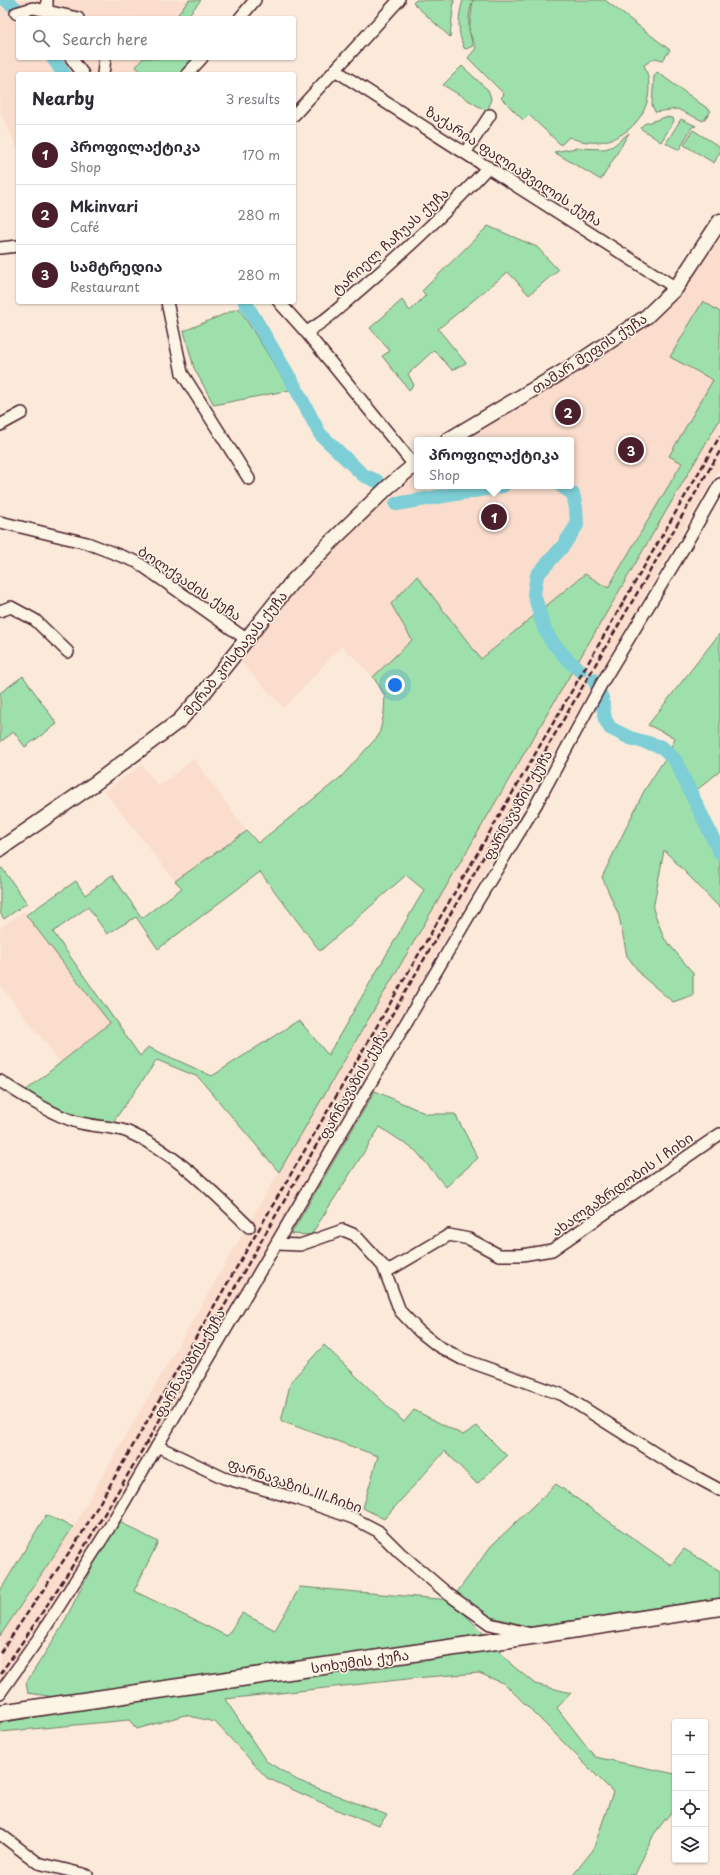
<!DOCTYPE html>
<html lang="en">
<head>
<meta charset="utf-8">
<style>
  body { margin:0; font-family:"Playpen Sans","Noto Sans Georgian",sans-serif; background:#f2f2f3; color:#2b2b33 }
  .controls { position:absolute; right:12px; bottom:12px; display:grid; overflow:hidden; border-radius:4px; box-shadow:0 1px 3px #0004 }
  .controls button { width:36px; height:36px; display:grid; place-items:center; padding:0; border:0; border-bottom:1px solid #e1e1e2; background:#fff; color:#2b2b33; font:20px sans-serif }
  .you { position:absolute; left:395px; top:685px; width:14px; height:14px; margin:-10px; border:3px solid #fff; border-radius:50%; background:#1a73e8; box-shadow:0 0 0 6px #1a73e833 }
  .badge { display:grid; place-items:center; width:26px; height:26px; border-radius:50%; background:#4a1f2b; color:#fff; font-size:13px; font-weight:700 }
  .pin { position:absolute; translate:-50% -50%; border:2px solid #fff; box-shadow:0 1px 4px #0006 }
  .popup { position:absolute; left:414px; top:437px; width:160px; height:52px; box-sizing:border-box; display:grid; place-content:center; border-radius:4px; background:#fff; filter:drop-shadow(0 1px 3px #0005); font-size:13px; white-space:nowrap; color:#7c7c81 }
  .popup b { font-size:15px; color:#2b2b33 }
  .popup::after { content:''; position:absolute; left:50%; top:100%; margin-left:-8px; border:8px solid transparent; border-top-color:#fff }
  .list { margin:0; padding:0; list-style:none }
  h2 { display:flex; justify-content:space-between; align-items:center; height:52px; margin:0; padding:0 16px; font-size:17px }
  h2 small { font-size:13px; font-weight:400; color:#7c7c81 }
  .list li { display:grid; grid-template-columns:26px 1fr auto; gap:12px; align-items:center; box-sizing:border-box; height:60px; padding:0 16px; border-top:1px solid #e1e1e2 }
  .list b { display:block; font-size:15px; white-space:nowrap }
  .list p { margin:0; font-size:13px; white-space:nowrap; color:#7c7c81 }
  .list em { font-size:13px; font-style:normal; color:#7c7c81 }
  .icon { flex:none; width:22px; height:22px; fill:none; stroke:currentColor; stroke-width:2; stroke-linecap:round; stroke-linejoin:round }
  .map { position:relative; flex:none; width:720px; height:1875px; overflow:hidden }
  .search { position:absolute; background:#fff; box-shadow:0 1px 3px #0004; left:16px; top:16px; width:280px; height:44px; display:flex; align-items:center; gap:10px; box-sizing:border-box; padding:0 14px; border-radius:4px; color:#7c7c81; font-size:15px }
  .panel { position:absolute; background:#fff; box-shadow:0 1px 3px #0004; left:16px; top:72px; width:280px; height:232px; border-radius:4px }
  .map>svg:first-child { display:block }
  .built { fill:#faddcd }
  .green { fill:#9de0ab; stroke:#74806b; fill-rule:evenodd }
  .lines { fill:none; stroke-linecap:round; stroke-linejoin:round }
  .river { stroke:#7dced6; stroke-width:14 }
  .minor-casing { stroke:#4a1f2b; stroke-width:14 }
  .major-casing { stroke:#4a1f2b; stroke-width:17 }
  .highway-casing { stroke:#4a1f2b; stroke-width:19 }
  .minor { stroke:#fcf5e5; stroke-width:11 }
  .major { stroke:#fcf5e5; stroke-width:14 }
  .highway { stroke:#fcf5e5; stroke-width:16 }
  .rail { stroke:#4a1f2b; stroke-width:2.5; stroke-dasharray:6 3; stroke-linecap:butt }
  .labels { text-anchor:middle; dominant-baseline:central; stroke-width:3; stroke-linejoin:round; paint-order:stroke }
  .street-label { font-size:14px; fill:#4a1f2b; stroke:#fcf5e5 }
</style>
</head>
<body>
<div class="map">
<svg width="720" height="1875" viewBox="0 0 720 1875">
  <rect width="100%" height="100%" fill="#fbeada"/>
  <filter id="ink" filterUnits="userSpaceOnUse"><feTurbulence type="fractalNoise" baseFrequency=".025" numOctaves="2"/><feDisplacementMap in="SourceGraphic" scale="8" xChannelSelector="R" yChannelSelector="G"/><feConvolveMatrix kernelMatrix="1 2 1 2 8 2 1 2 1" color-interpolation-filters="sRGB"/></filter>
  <g filter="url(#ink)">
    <g class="built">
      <path d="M 0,0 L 29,0 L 32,2 L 35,0 L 189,0 L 175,18 L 18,18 L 18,58 L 143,58 L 136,67 L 144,74 L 18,74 L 18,149 L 0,113 Z"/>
      <path d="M 720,232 L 720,312 L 703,301 L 714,380 L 669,456 L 682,463 L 608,588 L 585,574 L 480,659 L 416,576 L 391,604 L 412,640 L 373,677 L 342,646 L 284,708 L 239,661 L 306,579 L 354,530 L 417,474 L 417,486 L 571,486 L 571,440 L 462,440 L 640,328 Z"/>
      <path d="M 720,419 L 720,467 L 100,1533 L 34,1639 L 0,1684 L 0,1636 L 73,1527 L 312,1114 Z"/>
      <path d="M 194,759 L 247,831 L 175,881 L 104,791 L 142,765 L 158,786 Z"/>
      <path d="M 24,911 L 110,1023 L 61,1063 L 0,985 L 0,928 Z"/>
    </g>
    <g class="green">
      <path d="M 189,0 L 201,0 L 186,18 L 175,18 Z"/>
      <path d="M 416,0 L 454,0 L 450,37 L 413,3 Z"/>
      <path d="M 463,0 L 473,0 C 467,17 468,29 473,46 L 466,49 L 464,48 C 457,31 458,17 463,0 Z"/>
      <path d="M 473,0 L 605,0 L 670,50 L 663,60 L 655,58 L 644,65 C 665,112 616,158 569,137 L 561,145 L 529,115 L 523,120 L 501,98 L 504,94 L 468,58 L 476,48 L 469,31 Z"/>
      <path d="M 143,58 L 198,58 L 182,74 L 144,74 L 136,67 Z"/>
      <path d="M 462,66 L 488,90 L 491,98 L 488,112 L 443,85 Z"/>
      <path d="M 657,72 L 711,111 L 703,121 L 677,109 L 655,112 L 652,105 L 654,76 Z"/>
      <path d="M 665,117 L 673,118 L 674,121 L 661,142 L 640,128 L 644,124 Z"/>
      <path d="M 681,119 L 696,126 L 692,127 L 679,150 L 666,143 Z"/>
      <path d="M 693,130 L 720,147 L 720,152 L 714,163 L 684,145 Z"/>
      <path d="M 629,133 L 601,180 L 554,152 L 576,148 L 605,149 L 613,146 Z"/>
      <path d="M 488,226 L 537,247 L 558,270 L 529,295 L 508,272 L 438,329 L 466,363 L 452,370 L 434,350 L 408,374 L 414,385 L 409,390 L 382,356 L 390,351 L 370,328 L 402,300 L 410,311 L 426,295 L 422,291 Z"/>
      <path d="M 703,301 L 720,312 L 720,419 L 279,1172 L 198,1077 L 157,1060 L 113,1122 L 76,1116 L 24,1092 L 110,1023 L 26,915 L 76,881 L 85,895 L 112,875 L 142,918 L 182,888 L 175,881 L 247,831 L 258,843 L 341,777 L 379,735 L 384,713 L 385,695 L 373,677 L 412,640 L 391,604 L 417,576 L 481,659 L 585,574 L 608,588 L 682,463 L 669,456 L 713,380 L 670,357 ZM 260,872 L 320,951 L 406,875 L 424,890 L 328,1055 L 299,1020 L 212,1076 L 148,1047 L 140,1056 L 53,932 L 88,907 L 107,934 L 136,917 L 158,949 Z"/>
      <path d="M 239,308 L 290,390 L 214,405 L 194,368 L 184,331 Z"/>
      <path d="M 720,633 L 720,771 L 692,794 L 720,853 L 720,908 L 664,850 L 653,909 L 664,938 L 693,973 L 693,995 L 673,1002 L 643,977 L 627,956 L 619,916 L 602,877 L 644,791 L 668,754 L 675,738 L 648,725 Z"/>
      <path d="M 23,676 L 57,724 L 25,747 L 14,732 L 0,742 L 0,693 Z"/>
      <path d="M 2,868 L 27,903 L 4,919 L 0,913 L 0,869 Z"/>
      <path d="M 375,1091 L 427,1114 L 455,1114 L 478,1158 L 446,1187 L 416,1151 L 380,1127 L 311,1235 L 291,1234 Z"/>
      <path d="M 324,1345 L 404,1422 L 414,1410 L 463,1435 L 477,1426 L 507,1456 L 477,1484 L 445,1451 L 384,1519 L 363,1508 L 378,1456 L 281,1421 L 291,1381 Z"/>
      <path d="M 556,1484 L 671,1565 L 684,1549 L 720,1571 L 720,1598 L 531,1627 L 492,1617 L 455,1595 L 491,1546 Z"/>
      <path d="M 46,1515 L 73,1527 L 0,1636 L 0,1591 Z"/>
      <path d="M 118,1521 L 158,1542 L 134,1591 L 227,1636 L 242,1613 L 275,1630 L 300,1587 L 451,1600 L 484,1634 L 54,1697 L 28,1693 L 26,1683 L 61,1628 L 94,1563 Z"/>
      <path d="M 495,1647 L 513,1666 L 535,1684 L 571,1693 L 557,1708 L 595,1757 L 675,1774 L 675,1807 L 654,1834 L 635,1875 L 573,1875 L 593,1850 L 613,1792 L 505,1684 L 479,1673 L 426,1677 L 225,1699 L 266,1761 L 297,1780 L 387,1815 L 379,1825 L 342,1812 L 267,1778 L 215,1722 L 185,1715 L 137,1729 L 129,1720 L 0,1732 L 0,1723 L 197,1689 Z"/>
    </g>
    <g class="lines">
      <g class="river">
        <path d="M 6,0 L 27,18"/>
        <path d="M 53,58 L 64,74"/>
        <path d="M 245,302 L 293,383 L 320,434 L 363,475 L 377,481"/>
        <path d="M 561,486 L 573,494 L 576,508 L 577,525 L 563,546 L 537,575 L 534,594 L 544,628 L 552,642 L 570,662 L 580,670"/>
        <path d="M 396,504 L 503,486"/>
        <path d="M 594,680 L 602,698 L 605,719 L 610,728 L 630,738 L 662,747 L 675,760 L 720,853"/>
      </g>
      <g class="minor-casing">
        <g id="minor">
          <path d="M 16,13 L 33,8 L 78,18"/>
          <path d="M 47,18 L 47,0"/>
          <path d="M 240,18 L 255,0"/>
          <path d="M 71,58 L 83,74"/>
          <path d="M 335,70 L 676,288"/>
          <path d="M 103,74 L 105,58"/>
          <path d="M 187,74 L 202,58"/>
          <path d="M 294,115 L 399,0"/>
          <path d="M 465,153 L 490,115"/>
          <path d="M 0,248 L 18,246"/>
          <path d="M 167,302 L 182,373 L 249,479"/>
          <path d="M 279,302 L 306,332 L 414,465"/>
          <path d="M 306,332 C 327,321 344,303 362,288 C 406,250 449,210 488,167"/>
          <path d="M 0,425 L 22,413"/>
          <path d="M 0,522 L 87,543 L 137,562 L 246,639"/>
          <path d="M 0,611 L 11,607 L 35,620 L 68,652"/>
          <path d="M 0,1081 C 22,1095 52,1115 77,1122 C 93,1127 113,1126 128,1132 C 176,1153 212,1191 249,1227"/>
          <path d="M 277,1244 L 300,1245 L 343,1230 L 355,1235 L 383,1266 L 400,1311 L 419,1331 L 438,1346 L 462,1359 L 563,1395 L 672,1464 L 720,1490"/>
          <path d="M 386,1272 L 449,1235 L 469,1239 L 499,1255 L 522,1255 L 552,1250 L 720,1134"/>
          <path d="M 157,1446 L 224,1478 L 298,1499 L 353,1518 L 378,1531 L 400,1553 L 448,1594 L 490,1624 L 531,1634"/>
          <path d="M 0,1693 L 38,1639 L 109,1528 L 477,902 L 537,803 L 602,683 L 683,549 L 720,484"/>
          <path d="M 0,1834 L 38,1863 L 87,1875"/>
        </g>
      </g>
      <g class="major-casing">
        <g id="major">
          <path d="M 448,440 L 576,364 L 646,317 L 676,288 L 720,221"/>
          <path d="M 0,849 L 94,784 L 180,720 L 203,694 L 292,582 L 333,540 L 389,486 L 417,463"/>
        </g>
      </g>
      <g class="highway-casing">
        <path id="highway" d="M 0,1713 L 538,1635 L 720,1607"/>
      </g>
      <use href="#minor" class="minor"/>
      <use href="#major" class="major"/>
      <use href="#highway" class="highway"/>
      <g class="rail">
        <path d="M 0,1653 L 81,1535 L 720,436"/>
        <path d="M 0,1674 C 106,1525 191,1362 283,1203 C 428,952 574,701 720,451"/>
      </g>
    </g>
  </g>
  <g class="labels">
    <g class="street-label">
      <text transform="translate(514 166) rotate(33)">ზაქარია ფალიაშვილის ქუჩა</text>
      <text transform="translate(390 241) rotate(-42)">ტარიელ ჩაჩუას ქუჩა</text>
      <text transform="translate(589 353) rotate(-33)">თამარ მეფის ქუჩა</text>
      <text transform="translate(190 583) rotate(34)">ბოლქვაძის ქუჩა</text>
      <text transform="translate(235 653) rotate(-51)">მერაბ კოსტავას ქუჩა</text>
      <text transform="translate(517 805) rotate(-60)">ფარნავაზის ქუჩა</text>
      <text transform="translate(353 1084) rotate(-60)">ფარნავაზის ქუჩა</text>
      <text transform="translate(622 1184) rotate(-35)">ახალგაზრდობის I ჩიხი</text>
      <text transform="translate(189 1363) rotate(-59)">ფარნავაზის ქუჩა</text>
      <text transform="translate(295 1485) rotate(19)">ფარნავაზის III ჩიხი</text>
      <text transform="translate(360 1661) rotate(-8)">სოხუმის ქუჩა</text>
    </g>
  </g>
</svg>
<div class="controls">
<button>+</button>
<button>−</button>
<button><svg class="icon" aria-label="locate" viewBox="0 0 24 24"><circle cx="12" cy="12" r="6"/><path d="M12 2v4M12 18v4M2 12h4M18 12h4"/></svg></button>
<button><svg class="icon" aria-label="layers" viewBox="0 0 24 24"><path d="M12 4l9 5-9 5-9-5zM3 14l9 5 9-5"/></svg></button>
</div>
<div class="you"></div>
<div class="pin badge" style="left:494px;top:517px">1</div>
<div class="popup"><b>პროფილაქტიკა</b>Shop</div>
<div class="pin badge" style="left:568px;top:412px">2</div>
<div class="pin badge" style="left:631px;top:450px">3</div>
<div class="search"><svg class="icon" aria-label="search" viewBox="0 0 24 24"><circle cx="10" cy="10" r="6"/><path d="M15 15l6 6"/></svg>Search here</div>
<section class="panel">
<h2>Nearby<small>3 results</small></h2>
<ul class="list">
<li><span class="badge">1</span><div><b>პროფილაქტიკა</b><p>Shop</p></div><em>170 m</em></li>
<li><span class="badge">2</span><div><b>Mkinvari</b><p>Café</p></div><em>280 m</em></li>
<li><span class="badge">3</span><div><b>სამტრედია</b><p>Restaurant</p></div><em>280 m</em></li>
</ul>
</section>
</div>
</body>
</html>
